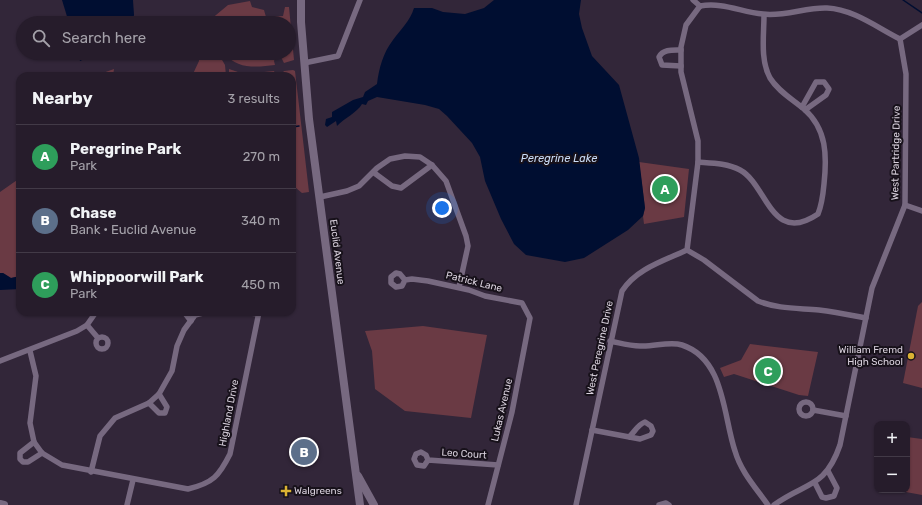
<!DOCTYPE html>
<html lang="en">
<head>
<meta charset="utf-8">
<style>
  body { margin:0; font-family:Rubik,sans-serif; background:#322937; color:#f1f3f6 }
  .controls { position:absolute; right:12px; bottom:12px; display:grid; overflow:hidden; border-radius:8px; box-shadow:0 1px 3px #0004 }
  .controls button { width:36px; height:36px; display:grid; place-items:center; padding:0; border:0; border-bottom:1px solid #423a47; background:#261c2b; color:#f1f3f6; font:20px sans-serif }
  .you { position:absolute; left:442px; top:208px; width:14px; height:14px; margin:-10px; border:3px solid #fff; border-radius:50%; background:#1a73e8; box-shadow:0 0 0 6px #1a73e833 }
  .badge { display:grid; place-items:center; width:26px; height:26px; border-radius:50%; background:#dbb233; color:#fff; font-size:13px; font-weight:700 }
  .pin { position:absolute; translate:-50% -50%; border:2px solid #fff; box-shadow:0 1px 4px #0006 }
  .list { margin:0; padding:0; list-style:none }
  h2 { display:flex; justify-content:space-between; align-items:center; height:52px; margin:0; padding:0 16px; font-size:17px }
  h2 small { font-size:13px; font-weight:400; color:#a4a1a9 }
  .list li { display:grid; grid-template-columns:26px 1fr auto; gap:12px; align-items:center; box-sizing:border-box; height:64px; padding:0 16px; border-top:1px solid #423a47 }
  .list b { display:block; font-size:15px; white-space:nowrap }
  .list p { margin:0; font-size:13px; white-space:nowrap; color:#a4a1a9 }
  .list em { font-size:13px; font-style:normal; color:#a4a1a9 }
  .icon { flex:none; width:22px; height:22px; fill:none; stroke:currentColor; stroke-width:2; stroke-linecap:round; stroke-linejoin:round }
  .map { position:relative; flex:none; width:922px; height:505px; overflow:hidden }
  .search { position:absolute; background:#261c2b; box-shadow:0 1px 3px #0004; left:16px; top:16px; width:280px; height:44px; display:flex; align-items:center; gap:10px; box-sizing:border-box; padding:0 14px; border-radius:22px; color:#a4a1a9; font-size:15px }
  .panel { position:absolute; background:#261c2b; box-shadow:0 1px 3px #0004; left:16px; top:72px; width:280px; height:244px; border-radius:12px }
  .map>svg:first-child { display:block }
  .green { fill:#6a3a44 }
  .water { fill:#000e31 }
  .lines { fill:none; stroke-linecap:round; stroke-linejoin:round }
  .stream { stroke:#000e31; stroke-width:1.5 }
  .minor { stroke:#776980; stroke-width:5.5 }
  .secondary { stroke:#776980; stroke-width:8 }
  .poi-dot { fill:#dbb233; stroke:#17111a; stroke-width:1.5 }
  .labels { text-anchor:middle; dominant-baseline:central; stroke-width:4; stroke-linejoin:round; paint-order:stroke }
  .street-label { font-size:10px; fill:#dad2de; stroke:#17111a }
  .poi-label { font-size:10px; fill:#dad2de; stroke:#17111a; text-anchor:end }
  .water-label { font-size:11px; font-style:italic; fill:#cbddf8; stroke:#17111a }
</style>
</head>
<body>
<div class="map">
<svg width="922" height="505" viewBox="0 0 922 505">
  <rect width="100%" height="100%" fill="#322639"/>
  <g class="green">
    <path d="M 250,1 L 252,7 L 264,10 L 266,17 L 283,16 L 285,7 L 289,7 L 294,60 L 284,63 L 279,53 L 289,53 L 289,23 L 211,23 L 210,20 L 228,5 Z"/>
    <path d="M 198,53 L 218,53 L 225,65 L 226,76 L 192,76 L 199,61 Z"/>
    <path d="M 225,53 L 277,53 L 274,61 L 275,65 C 258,67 236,70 225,53 Z"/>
    <path d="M 114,69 L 113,76 L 100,76 L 100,74 Z"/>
    <path d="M 229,69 L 244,74 L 274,71 L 276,76 L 229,76 Z"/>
    <path d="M 293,70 L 295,71 L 309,192 L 302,193 L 296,188 L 292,189 L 292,76 L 280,76 L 284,71 Z"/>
    <path d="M 639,162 L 689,169 L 684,217 L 644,224 L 643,216 L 645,208 Z"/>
    <path d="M 20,178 L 20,276 L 11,278 L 3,273 L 0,273 L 0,192 Z"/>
    <path d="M 922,302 L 922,388 L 903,383 L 918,306 Z"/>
    <path d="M 423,326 L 487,335 L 471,418 L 405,411 L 375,389 L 372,351 L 365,331 Z"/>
    <path d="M 750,344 L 818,352 L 808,396 L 799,395 L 734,374 L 724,377 L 720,368 L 741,360 Z"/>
    <path d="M 907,437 L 922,439 L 922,495 L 895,490 L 907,490 Z"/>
  </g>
  <g class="water">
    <path d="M 62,0 L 133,0 L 134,15 L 132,23 L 69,23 Z"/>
    <path d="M 494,0 L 581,0 L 579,14 L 582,28 L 592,56 L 619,85 L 639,158 L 645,208 L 643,216 L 628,230 L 584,258 L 565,262 L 526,255 L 514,244 L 501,219 L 485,181 L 480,157 L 472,143 L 447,116 L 439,109 L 425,105 L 377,97 L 368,101 L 366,105 L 362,104 C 357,113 344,118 337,126 L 336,121 L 327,127 L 325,125 L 326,119 L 332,117 L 332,112 L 353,100 L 363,97 L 365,92 L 377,84 C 379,68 383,53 393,40 C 401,29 410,21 414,8 L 432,8 L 443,12 L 465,14 L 484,8 Z"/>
    <path d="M 78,53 L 98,53 L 80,61 Z"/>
    <path d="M 0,273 L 3,273 L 11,278 L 20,276 L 20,289 L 0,290 Z"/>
  </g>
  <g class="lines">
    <g class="stream">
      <path d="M 903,0 L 922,13"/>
      <path d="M 292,127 L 299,126"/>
    </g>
    <g class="minor">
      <path d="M 693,0 L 700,6"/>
      <path d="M 700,6 C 723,2 741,12 763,14 C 783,17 807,7 827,8 C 853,9 878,28 900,39"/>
      <path d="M 900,39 L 922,25"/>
      <path d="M 304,63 L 338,56 L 360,0"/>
      <path d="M 681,66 L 662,65 L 659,57 C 663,49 673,50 681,50"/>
      <path d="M 802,107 L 816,82 L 824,82 L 829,89 L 826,95 L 805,110"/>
      <path d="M 698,162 C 711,163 727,163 740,170 C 767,184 771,246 818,214 C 822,204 823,195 824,184 C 827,156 827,129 804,109 C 792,99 778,91 770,78 C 760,60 764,35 764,15"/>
      <path d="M 432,165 L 446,181 L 466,236 L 468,246 L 459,287"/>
      <path d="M 320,197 L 347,191 L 359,186 L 377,168 L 390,159 L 405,156 L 420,157 L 432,165 L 401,188 L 392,186 L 373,172"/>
      <path d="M 905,205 L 922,211"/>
      <path d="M 687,250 L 704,260 L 758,301 C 778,309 798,308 819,310 C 835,312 850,315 866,318"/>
      <path d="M 405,280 L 402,286 L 396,287 L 391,283 L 391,277 L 396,273 L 400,274 L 405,280 L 412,279 L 428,281 L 469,290 L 485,296 L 522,303 L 530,318 L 512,412 L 488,505"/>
      <path d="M 184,312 L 191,321"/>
      <path d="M 242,312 L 258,314"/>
      <path d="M 87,325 L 98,338"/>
      <circle cx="102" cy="343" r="6"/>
      <path d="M 610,341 C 620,343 630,346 640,346 C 654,347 669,341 682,345 C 725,359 723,416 735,451 C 741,472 756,488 768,505"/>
      <path d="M 30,351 L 36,376 L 30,423 L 34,442 L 42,453 L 62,465 L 188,489 C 213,483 219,476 230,454 L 259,312"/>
      <path d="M 0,361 L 77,331 L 87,325 L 96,312"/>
      <circle cx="806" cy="409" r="7"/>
      <path d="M 149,403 L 159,413 L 165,413 L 167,407 L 159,394"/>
      <path d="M 813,410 L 846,416"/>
      <path d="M 592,430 L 640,439 L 651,435 L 653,431 L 651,426 L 645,422 C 637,425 635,432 629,437"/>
      <path d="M 34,442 L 20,453 L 20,459 L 23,462 L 28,462 L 42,453"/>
      <path d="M 428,460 L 424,466 L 417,465 L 414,459 L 416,454 L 421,452 L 426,455 L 428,460 L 498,465"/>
      <path d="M 91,472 L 100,436 L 115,418 L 149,403 L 159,394 L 172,371 L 177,346 L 184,330 L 195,315 L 207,312"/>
      <path d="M 815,483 L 822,497 L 826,498 L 834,496 L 837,488 L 828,471"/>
      <path d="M 127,505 L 133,480"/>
      <path d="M 576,505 L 622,291 C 636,269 663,261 687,250 L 698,162 L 698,141 L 681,72 L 681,47 L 686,25 L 700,6"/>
      <path d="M 659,505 L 666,503 L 669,505"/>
      <path d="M 774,505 C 805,482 825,489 840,445 L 872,288 L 905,205 L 906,74 L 900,39"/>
    </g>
    <g class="secondary">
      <path d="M 301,0 L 301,22 L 309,119 L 360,505"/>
      <path d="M 358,476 L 374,505"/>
      <path d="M 0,504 L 4,505"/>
    </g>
  </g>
  <g class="poi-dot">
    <circle cx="911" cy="356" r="4"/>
    <path d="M284 485h4v4h4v4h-4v4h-4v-4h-4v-4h4z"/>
  </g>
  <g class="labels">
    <g class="street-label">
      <text transform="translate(896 153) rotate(-89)">West Partridge Drive</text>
      <text transform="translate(337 252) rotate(83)">Euclid Avenue</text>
      <text transform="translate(474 282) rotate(14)">Patrick Lane</text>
      <text transform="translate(600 348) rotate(-78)">West Peregrine Drive</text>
      <text transform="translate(502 410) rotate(-77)">Lukas Avenue</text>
      <text transform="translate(229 413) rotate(-79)">Highland Drive</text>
      <text transform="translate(464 454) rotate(4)">Leo Court</text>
    </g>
    <g class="poi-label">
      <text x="903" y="350">William Fremd<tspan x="903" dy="12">High School</tspan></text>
      <text x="294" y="491" text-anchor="start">Walgreens</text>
    </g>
    <g class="water-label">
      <text x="559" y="158">Peregrine Lake</text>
    </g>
  </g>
</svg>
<div class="controls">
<button>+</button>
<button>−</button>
</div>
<div class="you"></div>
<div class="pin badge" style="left:665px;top:189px;background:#2e9e5b">A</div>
<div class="pin badge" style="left:304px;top:452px;background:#5c6f8a">B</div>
<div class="pin badge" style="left:768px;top:371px;background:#2e9e5b">C</div>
<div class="search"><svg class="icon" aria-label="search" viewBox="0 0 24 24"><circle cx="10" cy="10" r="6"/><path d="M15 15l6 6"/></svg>Search here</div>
<section class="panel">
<h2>Nearby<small>3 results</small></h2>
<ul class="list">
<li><span class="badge" style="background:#2e9e5b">A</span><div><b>Peregrine Park</b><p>Park</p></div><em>270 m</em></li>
<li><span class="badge" style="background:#5c6f8a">B</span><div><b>Chase</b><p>Bank · Euclid Avenue</p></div><em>340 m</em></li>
<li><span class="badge" style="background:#2e9e5b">C</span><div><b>Whippoorwill Park</b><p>Park</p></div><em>450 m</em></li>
</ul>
</section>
</div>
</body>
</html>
